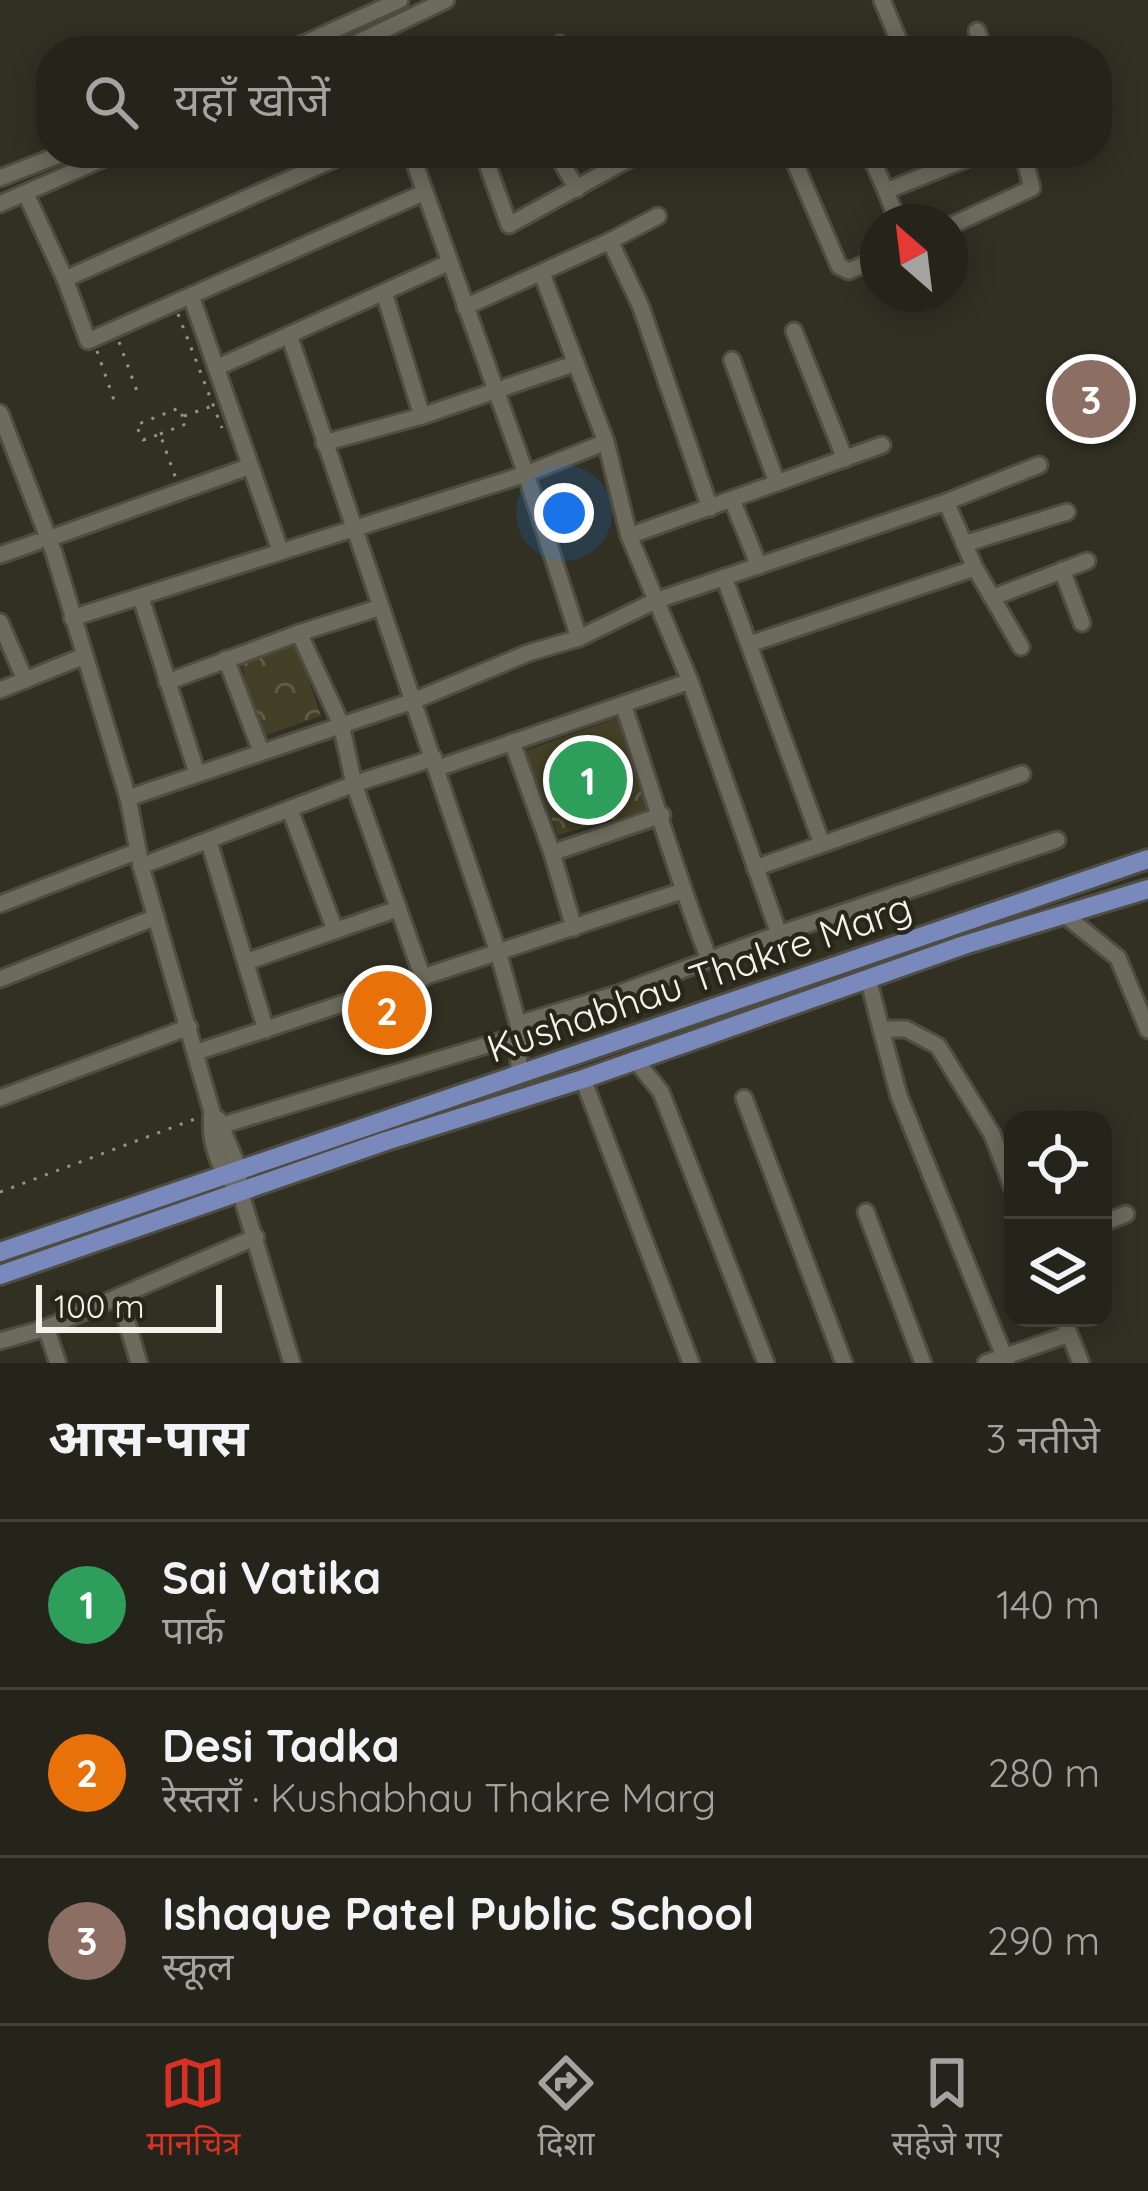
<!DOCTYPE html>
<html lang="hi">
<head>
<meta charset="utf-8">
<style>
  body { margin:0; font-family:Quicksand,"Noto Sans Devanagari",sans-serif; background:#313027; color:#f1f3f6 }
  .controls { position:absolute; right:36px; bottom:36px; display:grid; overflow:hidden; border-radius:24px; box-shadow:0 6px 30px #0003 }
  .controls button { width:108px; height:108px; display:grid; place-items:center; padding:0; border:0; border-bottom:3px solid #424139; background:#25241a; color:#f1f3f6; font:60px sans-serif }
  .compass { position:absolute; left:860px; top:204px; width:108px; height:108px; border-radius:50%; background:#25241a; box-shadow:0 6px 30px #0003; rotate:332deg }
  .scale { position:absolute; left:36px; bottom:30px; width:186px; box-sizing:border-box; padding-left:12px; border:6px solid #f4f3eb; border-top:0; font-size:33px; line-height:42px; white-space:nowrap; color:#f4f3eb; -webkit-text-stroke:9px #282619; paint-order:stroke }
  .you { position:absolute; left:564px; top:513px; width:42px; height:42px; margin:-30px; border:9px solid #fff; border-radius:50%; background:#1a73e8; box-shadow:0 0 0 18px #1a73e833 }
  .badge { display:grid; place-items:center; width:78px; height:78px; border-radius:50%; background:#d93025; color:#fff; font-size:39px; font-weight:700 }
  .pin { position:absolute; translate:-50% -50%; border:6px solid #fff; box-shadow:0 3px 12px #0006 }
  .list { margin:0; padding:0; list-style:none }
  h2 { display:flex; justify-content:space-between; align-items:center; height:156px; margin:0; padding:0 48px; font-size:51px }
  h2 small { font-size:39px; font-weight:400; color:#a3a4a2 }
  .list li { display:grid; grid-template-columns:78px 1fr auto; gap:36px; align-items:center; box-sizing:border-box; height:168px; padding:0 48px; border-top:3px solid #424139 }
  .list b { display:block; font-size:45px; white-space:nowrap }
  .list p { margin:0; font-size:39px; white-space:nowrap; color:#a3a4a2 }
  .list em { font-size:39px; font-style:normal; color:#a3a4a2 }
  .icon { flex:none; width:66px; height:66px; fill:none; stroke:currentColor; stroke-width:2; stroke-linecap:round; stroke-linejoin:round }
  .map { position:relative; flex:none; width:1148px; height:1363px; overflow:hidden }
  .search { position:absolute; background:#25241a; box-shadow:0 6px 30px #0003; left:36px; right:36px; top:36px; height:132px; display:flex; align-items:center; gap:30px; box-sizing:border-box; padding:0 42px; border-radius:48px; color:#a3a4a2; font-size:45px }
  .sheet { height:660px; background:#25241a }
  nav { display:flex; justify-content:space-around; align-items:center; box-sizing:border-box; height:168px; border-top:3px solid #424139; background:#25241a; font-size:33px; color:#a3a4a2 }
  nav a { display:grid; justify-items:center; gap:6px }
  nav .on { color:#d93025 }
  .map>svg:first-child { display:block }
  .park { fill:url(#park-crowns) }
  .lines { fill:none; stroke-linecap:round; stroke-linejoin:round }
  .minor-casing { stroke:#4e4d42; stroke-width:21 }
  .major-casing { stroke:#4e4d42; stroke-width:24 }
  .path { stroke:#949388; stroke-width:3; stroke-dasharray:3 9; stroke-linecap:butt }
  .minor { stroke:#6d6b5d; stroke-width:15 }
  .major { stroke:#7a89bb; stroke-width:18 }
  .labels { text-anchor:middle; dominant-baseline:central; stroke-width:9; stroke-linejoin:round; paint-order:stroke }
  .street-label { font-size:39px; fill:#f4f3eb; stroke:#282619 }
</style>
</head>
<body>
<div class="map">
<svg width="1148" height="1363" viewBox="0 0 1148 1363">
  <defs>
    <pattern id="park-crowns" width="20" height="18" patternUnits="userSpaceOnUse" patternTransform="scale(3)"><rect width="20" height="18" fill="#434027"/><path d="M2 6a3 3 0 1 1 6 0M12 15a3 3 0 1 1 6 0" fill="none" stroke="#5f5c46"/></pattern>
  </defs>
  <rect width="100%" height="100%" fill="#313023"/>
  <g class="park">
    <path d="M 295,640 L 321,716 L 261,737 L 240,660 Z"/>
    <path d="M 617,718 L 649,809 L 558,835 L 525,751 Z"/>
  </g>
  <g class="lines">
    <g class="minor-casing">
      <g id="minor">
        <path d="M 882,0 L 903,51"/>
        <path d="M 977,31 L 984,51"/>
        <path d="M 288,51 L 400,0"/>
        <path d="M 340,51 L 446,0"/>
        <path d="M 548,51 L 560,44 L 565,51"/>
        <path d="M 411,153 L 526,474 L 579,638"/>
        <path d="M 483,153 L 509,225 L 629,159 L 625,153"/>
        <path d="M 556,153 L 577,189"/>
        <path d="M 811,153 L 794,161 L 839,266 L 849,271 L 878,258"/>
        <path d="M 869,153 L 886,191 L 981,153"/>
        <path d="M 0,178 L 64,153"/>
        <path d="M 886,191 L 898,222"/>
        <path d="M 26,194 L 65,279 L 88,341 L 423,193"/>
        <path d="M 0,204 L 116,153"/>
        <path d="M 950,226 L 1032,188 L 1023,153"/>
        <path d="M 610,241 L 658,216"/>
        <path d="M 65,279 L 348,153"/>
        <path d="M 384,292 L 422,416"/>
        <path d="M 191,296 L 280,550"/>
        <path d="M 465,307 L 610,241 L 641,307 L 710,508"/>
        <path d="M 794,331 L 845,459"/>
        <path d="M 289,335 L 499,955 L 518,1024 L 519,1074"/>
        <path d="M 732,360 L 777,483"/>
        <path d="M 216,368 L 448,263"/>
        <path d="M 0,413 L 54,553 L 128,798 L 141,866 L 212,1112 C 209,1136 216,1164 232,1182"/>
        <path d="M 324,443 L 422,416 L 576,363"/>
        <path d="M 732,500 L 759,566"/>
        <path d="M 946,502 L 975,568"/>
        <path d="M 629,536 L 882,445"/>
        <path d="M 48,539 L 248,467"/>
        <path d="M 964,544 L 1067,512"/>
        <path d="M 0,555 L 37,542"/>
        <path d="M 1062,570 L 1082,623"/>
        <path d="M 724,577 L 822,844"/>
        <path d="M 994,597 L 1087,561"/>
        <path d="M 141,598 L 197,773"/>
        <path d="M 72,618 L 526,474 L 606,442"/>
        <path d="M 0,622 L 25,680"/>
        <path d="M 299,633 L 341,724 L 354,784 L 423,978"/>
        <path d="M 750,644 L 975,568 L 1021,647"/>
        <path d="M 226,659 L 261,751"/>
        <path d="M 167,682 L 299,633 L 381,607"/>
        <path d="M 0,690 L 84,656"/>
        <path d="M 623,704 C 652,789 676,876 709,959"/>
        <path d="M 512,742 L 552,853 L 574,928"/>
        <path d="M 438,768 L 690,681 L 629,536 L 606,442 L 542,274"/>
        <path d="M 128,798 L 413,701 L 528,653 L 579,638 L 655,601 L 946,502 L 1039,465"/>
        <path d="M 290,810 L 335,930"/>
        <path d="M 209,842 L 266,1030"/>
        <path d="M 552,853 L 662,815"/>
        <path d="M 141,866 L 354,784 L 434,758"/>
        <path d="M 755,868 L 1022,774"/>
        <path d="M 0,904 L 138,851"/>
        <path d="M 1066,916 L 1118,958 L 1148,1030"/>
        <path d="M 779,934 L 1057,840"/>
        <path d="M 246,962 L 397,909"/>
        <path d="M 868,978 L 881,1029 L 906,1029 L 938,1046 L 992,1134 L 1013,1189"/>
        <path d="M 0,979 L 156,917"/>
        <path d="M 518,1024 L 617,994 L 779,934 L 690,681"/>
        <path d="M 881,1029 L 899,1096 L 1007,1363"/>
        <path d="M 197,1052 L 682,891"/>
        <path d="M 636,1061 L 661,1092 L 766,1363"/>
        <path d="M 583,1079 L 691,1363"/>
        <path d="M 0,1098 L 189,1027"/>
        <path d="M 744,1098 L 844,1363"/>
        <path d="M 218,1119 L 238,1167 L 240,1191 L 292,1363"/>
        <path d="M 223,1125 L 517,1036"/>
        <path d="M 866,1212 L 923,1363"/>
        <path d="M 1103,1223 L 1126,1214"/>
        <path d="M 119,1296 L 139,1363"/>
        <path d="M 1063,1318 L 1081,1363"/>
        <path d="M 46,1328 L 58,1363"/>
        <path d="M 0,1341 L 46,1328 L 256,1237"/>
        <path d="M 986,1363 L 1069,1334"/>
      </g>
    </g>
    <g class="major-casing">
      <g id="major">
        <path d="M 0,1252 L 1148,859"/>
        <path d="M 0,1275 L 386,1141 L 583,1079 L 964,945 L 1148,889"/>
      </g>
    </g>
    <g class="path">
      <path d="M 178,314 L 222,428"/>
      <path d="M 119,342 L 137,391"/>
      <path d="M 97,351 L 116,406"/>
      <path d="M 184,416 L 215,405"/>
      <path d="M 160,434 L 186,424 L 179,408 L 136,425 L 143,440 L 160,434 L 176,479"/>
      <path d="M 0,1192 L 195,1119"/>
    </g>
    <use href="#minor" class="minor"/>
    <use href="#major" class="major"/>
  </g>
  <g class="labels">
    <g class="street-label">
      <text transform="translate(699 977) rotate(-19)">Kushabhau Thakre Marg</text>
    </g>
  </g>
</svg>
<div class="controls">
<button><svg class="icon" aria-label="locate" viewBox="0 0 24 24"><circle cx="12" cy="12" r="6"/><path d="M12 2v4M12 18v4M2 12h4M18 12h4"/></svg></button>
<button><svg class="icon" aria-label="layers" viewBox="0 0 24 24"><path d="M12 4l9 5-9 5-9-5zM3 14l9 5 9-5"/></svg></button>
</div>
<svg class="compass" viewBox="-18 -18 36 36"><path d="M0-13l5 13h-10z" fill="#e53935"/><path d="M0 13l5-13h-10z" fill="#a3a4a2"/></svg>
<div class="scale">100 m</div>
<div class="you"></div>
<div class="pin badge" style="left:588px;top:780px;background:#2e9e5b">1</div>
<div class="pin badge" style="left:387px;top:1010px;background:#e8710a">2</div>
<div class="pin badge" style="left:1091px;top:399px;background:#8d6e63">3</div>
<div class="search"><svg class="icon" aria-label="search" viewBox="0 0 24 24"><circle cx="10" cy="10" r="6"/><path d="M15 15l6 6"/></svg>यहाँ खोजें</div>
</div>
<section class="sheet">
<h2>आस-पास<small>3 नतीजे</small></h2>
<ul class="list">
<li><span class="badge" style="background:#2e9e5b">1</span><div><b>Sai Vatika</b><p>पार्क</p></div><em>140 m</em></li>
<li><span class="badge" style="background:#e8710a">2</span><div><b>Desi Tadka</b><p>रेस्तराँ · Kushabhau Thakre Marg</p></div><em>280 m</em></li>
<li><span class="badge" style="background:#8d6e63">3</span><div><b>Ishaque Patel Public School</b><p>स्कूल</p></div><em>290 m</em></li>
</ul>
</section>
<nav>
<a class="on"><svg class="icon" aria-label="map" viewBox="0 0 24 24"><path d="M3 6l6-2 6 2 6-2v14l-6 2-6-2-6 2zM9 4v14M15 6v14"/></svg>मानचित्र</a>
<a><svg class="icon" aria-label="directions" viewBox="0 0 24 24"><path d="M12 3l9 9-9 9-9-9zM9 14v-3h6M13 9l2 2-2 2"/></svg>दिशा</a>
<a><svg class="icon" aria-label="saved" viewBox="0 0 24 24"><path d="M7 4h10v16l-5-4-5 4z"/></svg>सहेजे गए</a>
</nav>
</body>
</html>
